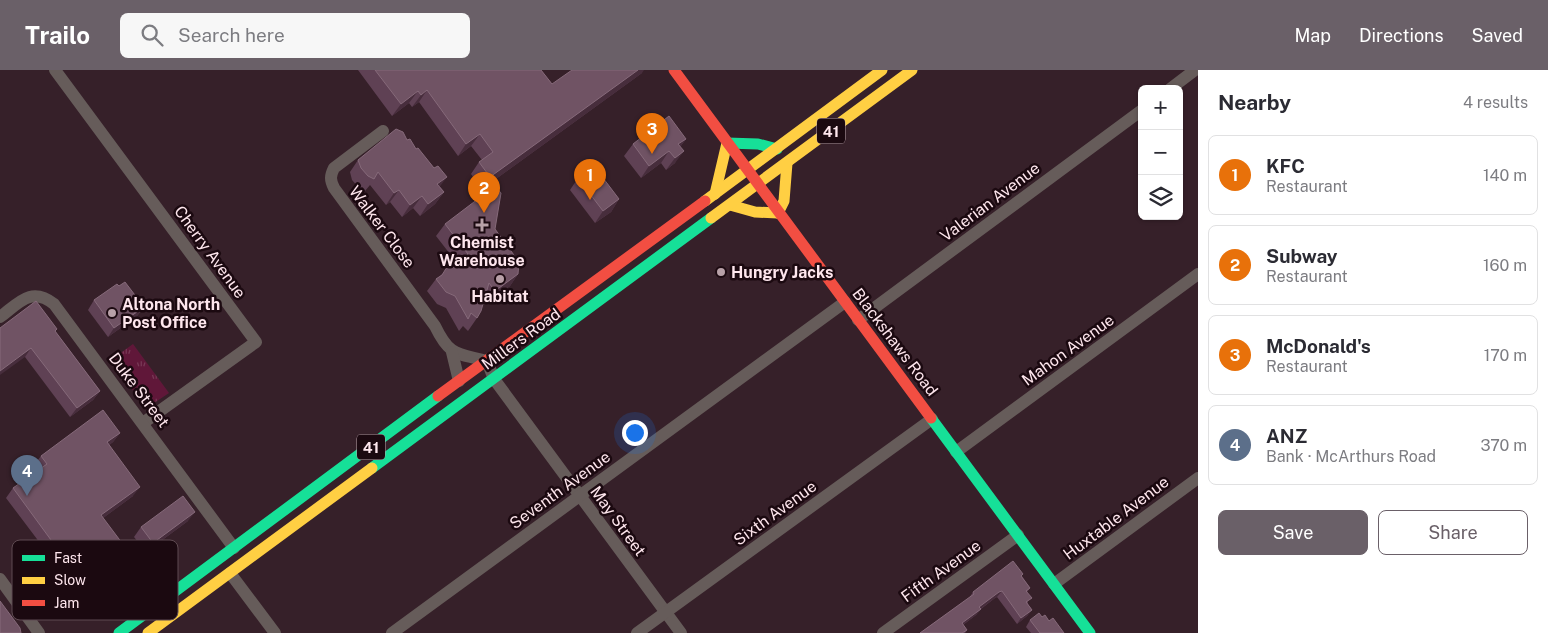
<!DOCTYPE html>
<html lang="en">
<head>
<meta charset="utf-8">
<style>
  body { margin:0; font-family:"Public Sans",sans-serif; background:#f7f7f7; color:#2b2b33 }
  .controls { position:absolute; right:15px; top:15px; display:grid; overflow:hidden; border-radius:8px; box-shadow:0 1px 4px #0004 }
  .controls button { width:45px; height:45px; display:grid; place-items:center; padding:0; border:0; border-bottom:1px solid #e1e1e2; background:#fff; color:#2b2b33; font:25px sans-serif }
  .you { position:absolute; left:634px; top:362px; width:18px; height:18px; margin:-12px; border:4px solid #fff; border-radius:50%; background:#1a73e8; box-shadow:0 0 0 8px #1a73e833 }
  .badge { display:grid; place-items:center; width:32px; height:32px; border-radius:50%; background:#6a6068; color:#fff; font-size:16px; font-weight:700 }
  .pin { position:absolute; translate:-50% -41px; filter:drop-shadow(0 1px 2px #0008) }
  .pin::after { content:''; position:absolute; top:26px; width:18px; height:15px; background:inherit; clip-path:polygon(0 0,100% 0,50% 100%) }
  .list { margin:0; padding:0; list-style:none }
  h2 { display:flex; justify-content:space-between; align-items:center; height:65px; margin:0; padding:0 20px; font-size:21px }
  h2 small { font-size:16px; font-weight:400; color:#7c7c81 }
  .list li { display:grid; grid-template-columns:32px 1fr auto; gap:15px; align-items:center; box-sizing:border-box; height:80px; margin:0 10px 10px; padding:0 10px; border:1px solid #e1e1e2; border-radius:8px }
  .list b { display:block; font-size:19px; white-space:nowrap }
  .list p { margin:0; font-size:16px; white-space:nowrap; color:#7c7c81 }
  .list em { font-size:16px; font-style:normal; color:#7c7c81 }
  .actions { display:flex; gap:10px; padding:15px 20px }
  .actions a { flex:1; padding:11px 0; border:1px solid #6a6068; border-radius:8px; text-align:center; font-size:18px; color:#6a6068 }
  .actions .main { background:#6a6068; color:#fff }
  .icon { flex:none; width:28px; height:28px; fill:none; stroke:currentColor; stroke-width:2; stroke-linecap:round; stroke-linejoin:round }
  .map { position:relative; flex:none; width:1198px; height:563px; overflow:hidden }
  header { display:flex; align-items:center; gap:30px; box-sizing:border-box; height:70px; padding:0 25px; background:#6a6068; color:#fff }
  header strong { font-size:24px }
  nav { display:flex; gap:28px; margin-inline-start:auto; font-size:18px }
  .search { width:350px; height:45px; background:#f7f7f7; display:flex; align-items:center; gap:12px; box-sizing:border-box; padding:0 18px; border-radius:8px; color:#7c7c81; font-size:19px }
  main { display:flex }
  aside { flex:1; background:#fff }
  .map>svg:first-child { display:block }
  .park { fill:url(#park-tufts) }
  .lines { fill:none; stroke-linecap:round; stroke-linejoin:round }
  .street { stroke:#665c5a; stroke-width:12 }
  .fast { stroke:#16e098; stroke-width:11 }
  .slow { stroke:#ffcf43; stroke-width:11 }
  .jam { stroke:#f24e42; stroke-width:11 }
  .wall { fill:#5f4154 }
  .shaded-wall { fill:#472d3c }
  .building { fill:#705364; stroke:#866a7a }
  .poi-dot { fill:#b8a1a8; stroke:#1b0910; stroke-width:2 }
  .labels { text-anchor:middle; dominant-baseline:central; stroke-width:5; stroke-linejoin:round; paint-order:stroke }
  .shield { fill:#1b0910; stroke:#baa4ab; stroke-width:1 }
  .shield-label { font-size:15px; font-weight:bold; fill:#fee6ed }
  .street-label { font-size:16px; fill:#fee6ed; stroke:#1b0910 }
  .poi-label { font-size:16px; font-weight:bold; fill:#fee6ed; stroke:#1b0910 }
  .key { fill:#1b0910; stroke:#5f4b52; stroke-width:1 }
  .key-label { font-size:14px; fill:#fee6ed }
</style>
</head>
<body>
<header>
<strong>Trailo</strong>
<div class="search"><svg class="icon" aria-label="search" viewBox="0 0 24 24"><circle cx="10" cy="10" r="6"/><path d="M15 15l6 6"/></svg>Search here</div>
<nav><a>Map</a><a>Directions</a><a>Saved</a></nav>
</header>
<main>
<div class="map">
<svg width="1198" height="563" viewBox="0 0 1198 563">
  <defs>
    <pattern id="park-tufts" width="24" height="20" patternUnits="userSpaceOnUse" patternTransform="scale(1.25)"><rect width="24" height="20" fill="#601739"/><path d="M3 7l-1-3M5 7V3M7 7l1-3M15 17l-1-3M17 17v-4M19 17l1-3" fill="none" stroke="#783956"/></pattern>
  </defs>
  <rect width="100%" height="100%" fill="#362029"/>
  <path class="park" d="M 133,274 L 169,323 L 151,335 L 142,333 L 111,290 Z"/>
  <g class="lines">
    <g class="street">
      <path d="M 55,0 L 256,272 L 143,353"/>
      <path d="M 1170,19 L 1195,0"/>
      <path d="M 383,61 L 334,98 C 330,106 330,110 334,118 L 435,256 C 450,287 457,283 487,291 L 494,309 L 681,563"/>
      <path d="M 0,247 C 19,233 31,216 54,234 L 234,478"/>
      <path d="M 858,250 L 1142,40"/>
      <path d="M 452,282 L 459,311"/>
      <path d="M 956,382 L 1198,204"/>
      <path d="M 230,503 L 275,563"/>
      <path d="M 0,509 L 39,563"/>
      <path d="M 1054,514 L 1198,408"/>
      <path d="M 392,563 L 845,232"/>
      <path d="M 637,563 L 932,349"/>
      <path d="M 883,563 L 1018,465"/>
    </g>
    <g class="fast">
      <path d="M 727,73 L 758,74 L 777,79"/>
      <path d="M 931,348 L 1090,563"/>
      <path d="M 372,398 L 711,148"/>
      <path d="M 119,563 L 438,326"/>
    </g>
    <g class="slow">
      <path d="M 715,124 L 727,73"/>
      <path d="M 705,131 L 882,0"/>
      <path d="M 730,135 L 755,142 L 778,143"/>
      <path d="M 778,143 L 784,131 L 787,93"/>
      <path d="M 711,148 L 912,0"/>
      <path d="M 148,563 L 372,398"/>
    </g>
    <g class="jam">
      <path d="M 674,0 L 931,348"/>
      <path d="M 438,326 L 705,131"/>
    </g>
  </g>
  <g class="wall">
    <path d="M 358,0 L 541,0 L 552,14 L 642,3 L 482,119 L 471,104 L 479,92 L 482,90 L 471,76 L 458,86 L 419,32 L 412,37 L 409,33 L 392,46 Z"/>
    <path d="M 686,69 L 680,77 L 675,93 L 666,100 L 661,93 L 641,108 L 624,86 L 633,74 Z"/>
    <path d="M 407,70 L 434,98 L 440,117 L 444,122 L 435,134 L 420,146 L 413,138 L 402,147 L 390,132 L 386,135 L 370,115 L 365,121 L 359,118 L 352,110 L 350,102 L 358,90 Z"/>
    <path d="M 578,108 L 619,129 L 611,142 L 595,153 L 570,120 Z"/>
    <path d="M 445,154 L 495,159 L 518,204 L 510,216 L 487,233 L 484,230 L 477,248 L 468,261 L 463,256 L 459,261 L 446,238 L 437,234 L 427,221 L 436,209 L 457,193 L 436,166 Z"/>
    <path d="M 119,216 L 144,237 L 137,246 L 108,267 L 88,240 L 94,230 Z"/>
    <path d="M 0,258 L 55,261 L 100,321 L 93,330 L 70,347 L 25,287 Z"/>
    <path d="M 120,363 L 113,372 L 109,375 L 133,426 L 103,448 L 124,495 L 98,514 L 94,527 L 81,537 L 72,525 L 69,528 L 37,485 L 43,477 L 6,428 L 13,418 L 38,400 L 34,395 L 41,386 Z"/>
    <path d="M 188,451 L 146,482 L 134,467 L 141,457 Z"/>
    <path d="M 1022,506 L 1030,518 L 1027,522 L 1028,534 L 1032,540 L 1027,546 L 1017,554 L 997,527 L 995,528 L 981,539 L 976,545 L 963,555 L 967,560 L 965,563 L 920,563 L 969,528 L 973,522 Z"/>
    <path d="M 1042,547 L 1049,551 L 1064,563 L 1031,563 L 1026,557 L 1030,550 Z"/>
  </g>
  <g class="shaded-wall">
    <path d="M 638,0 L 644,0 L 642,3 L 482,119 L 490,107 Z"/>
    <path d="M 427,20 L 419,32 L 412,37 L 421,25 Z"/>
    <path d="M 418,21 L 409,33 L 392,46 L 401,34 Z"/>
    <path d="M 480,64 L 471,76 L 458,86 L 466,74 Z"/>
    <path d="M 686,69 L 677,81 L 678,74 Z"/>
    <path d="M 669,81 L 661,93 L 641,108 L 649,96 Z"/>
    <path d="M 684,81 L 675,93 L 666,100 L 675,88 Z"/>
    <path d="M 447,107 L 438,119 L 437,114 Z"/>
    <path d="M 399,120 L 390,132 L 386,135 L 394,123 Z"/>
    <path d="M 444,122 L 435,134 L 420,146 L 428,134 Z"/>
    <path d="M 422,126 L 413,138 L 402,147 L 410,135 Z"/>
    <path d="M 619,129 L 611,142 L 595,153 L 603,141 Z"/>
    <path d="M 518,204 L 510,216 L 487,233 L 495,221 Z"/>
    <path d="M 144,237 L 137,246 L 108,267 L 114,258 Z"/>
    <path d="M 31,278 L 25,287 L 0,305 L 0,301 Z"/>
    <path d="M 100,321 L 93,330 L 70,347 L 77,338 Z"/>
    <path d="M 120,363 L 113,372 L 101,381 L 107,372 Z"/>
    <path d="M 140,417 L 133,426 L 95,454 L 101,445 Z"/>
    <path d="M 195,442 L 188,451 L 146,482 L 153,473 Z"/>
    <path d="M 131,485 L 124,495 L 89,520 L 96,511 Z"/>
    <path d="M 79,516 L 72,525 L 69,528 L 75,518 Z"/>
    <path d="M 101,518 L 94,527 L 81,537 L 88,528 Z"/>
    <path d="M 1002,521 L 997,527 L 995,528 L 975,543 L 979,537 L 999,522 Z"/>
    <path d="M 981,539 L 976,545 L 957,559 L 962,553 Z"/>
    <path d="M 1032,540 L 1027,546 L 1017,554 L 1021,548 Z"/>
  </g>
  <g class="building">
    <path d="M 375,0 L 541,0 L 552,14 L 572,0 L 638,0 L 490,107 L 479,92 L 493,82 L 480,64 L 466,74 L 427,20 L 421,25 L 418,21 L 401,34 Z"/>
    <path d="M 669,46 L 686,69 L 678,74 L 684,81 L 675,88 L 669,81 L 649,96 L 633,74 Z"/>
    <path d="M 396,59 L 403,62 L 407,70 L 410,69 L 416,79 L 418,78 L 434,98 L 438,96 L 447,107 L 437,114 L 444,122 L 428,134 L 422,126 L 410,135 L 399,120 L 394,123 L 378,102 L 374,109 L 368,106 L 361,98 L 358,90 Z"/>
    <path d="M 594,96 L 619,129 L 603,141 L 578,108 Z"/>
    <path d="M 495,116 L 501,123 L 495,159 L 519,192 L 518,204 L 495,221 L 489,213 L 481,241 L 477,248 L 471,243 L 468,249 L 455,226 L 446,222 L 436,209 L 442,205 L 447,197 L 453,196 L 468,184 L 445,154 Z"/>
    <path d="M 125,212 L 144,237 L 114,258 L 94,230 L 117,214 L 119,216 Z"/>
    <path d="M 36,231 L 57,259 L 55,261 L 100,321 L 77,338 L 31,278 L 0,301 L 0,258 Z"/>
    <path d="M 103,340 L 120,363 L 107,372 L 140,417 L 101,445 L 131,485 L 96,511 L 101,518 L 88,528 L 79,516 L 75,518 L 44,476 L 51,470 L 13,418 L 47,394 L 41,386 Z"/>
    <path d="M 183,426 L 195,442 L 153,473 L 141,457 Z"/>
    <path d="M 1013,491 L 1023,504 L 1021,506 L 1030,518 L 1026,521 L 1032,528 L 1026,532 L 1032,540 L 1021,548 L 1002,521 L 999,522 L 979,537 L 981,539 L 962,553 L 967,560 L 962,563 L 920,563 L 974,524 L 973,522 Z"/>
    <path d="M 0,531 L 20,558 L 21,563 L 0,563 Z"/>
    <path d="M 1039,543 L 1042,547 L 1045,545 L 1049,551 L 1053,548 L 1064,563 L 1040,563 L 1030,550 Z"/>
  </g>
  <g class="poi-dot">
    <path d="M479.5 147.5h5v5h5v5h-5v5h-5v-5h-5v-5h5z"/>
    <circle cx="721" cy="202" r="5"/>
    <circle cx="500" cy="209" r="5"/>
    <circle cx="112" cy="243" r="5"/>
  </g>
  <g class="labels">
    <g class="shield">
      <rect x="817" y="48.5" width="28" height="25" rx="4"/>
      <rect x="357" y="364.5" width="28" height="25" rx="4"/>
    </g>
    <g class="shield-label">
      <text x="831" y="61">41</text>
      <text x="371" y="377">41</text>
    </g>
    <g class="street-label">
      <text transform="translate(990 132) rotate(-37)">Valerian Avenue</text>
      <text transform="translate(382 157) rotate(53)">Walker Close</text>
      <text transform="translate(210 182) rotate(54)">Cherry Avenue</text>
      <text transform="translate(521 269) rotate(-36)">Millers Road</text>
      <text transform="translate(895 272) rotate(53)">Blackshaws Road</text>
      <text transform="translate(1068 280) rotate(-36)">Mahon Avenue</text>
      <text transform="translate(139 320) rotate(53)">Duke Street</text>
      <text transform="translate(560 420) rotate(-36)">Seventh Avenue</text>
      <text transform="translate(775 443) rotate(-36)">Sixth Avenue</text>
      <text transform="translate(1116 448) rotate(-37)">Huxtable Avenue</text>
      <text transform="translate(618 451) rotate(54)">May Street</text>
      <text transform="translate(941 501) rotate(-36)">Fifth Avenue</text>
    </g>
    <g class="poi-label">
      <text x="482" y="172">Chemist<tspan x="482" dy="18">Warehouse</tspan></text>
      <text x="731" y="202" text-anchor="start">Hungry Jacks</text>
      <text x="500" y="226">Habitat</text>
      <text x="122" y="234" text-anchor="start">Altona North<tspan x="122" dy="18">Post Office</tspan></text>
    </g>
  </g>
  <rect x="12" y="470" width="166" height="80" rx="8" class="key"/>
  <rect x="22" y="485" width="23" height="6" fill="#16e098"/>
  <rect x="22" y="507" width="23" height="7" fill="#ffcf43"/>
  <rect x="22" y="530" width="23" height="6" fill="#f24e42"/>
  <g class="key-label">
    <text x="54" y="493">Fast</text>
    <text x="54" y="515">Slow</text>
    <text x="54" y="538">Jam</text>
  </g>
</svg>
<div class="controls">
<button>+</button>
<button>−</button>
<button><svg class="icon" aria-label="layers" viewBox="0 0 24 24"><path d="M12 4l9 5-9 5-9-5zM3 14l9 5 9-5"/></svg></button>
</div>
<div class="you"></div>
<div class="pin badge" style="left:590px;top:130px;background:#e8710a">1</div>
<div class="pin badge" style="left:484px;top:143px;background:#e8710a">2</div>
<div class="pin badge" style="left:652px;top:84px;background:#e8710a">3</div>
<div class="pin badge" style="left:27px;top:426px;background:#5c6f8a">4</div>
</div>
<aside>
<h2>Nearby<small>4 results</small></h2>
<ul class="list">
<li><span class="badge" style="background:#e8710a">1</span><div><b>KFC</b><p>Restaurant</p></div><em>140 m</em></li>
<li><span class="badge" style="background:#e8710a">2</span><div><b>Subway</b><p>Restaurant</p></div><em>160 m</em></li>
<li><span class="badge" style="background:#e8710a">3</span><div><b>McDonald's</b><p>Restaurant</p></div><em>170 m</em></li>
<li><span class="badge" style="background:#5c6f8a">4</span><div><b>ANZ</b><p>Bank · McArthurs Road</p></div><em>370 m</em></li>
</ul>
<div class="actions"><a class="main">Save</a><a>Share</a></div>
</aside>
</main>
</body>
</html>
